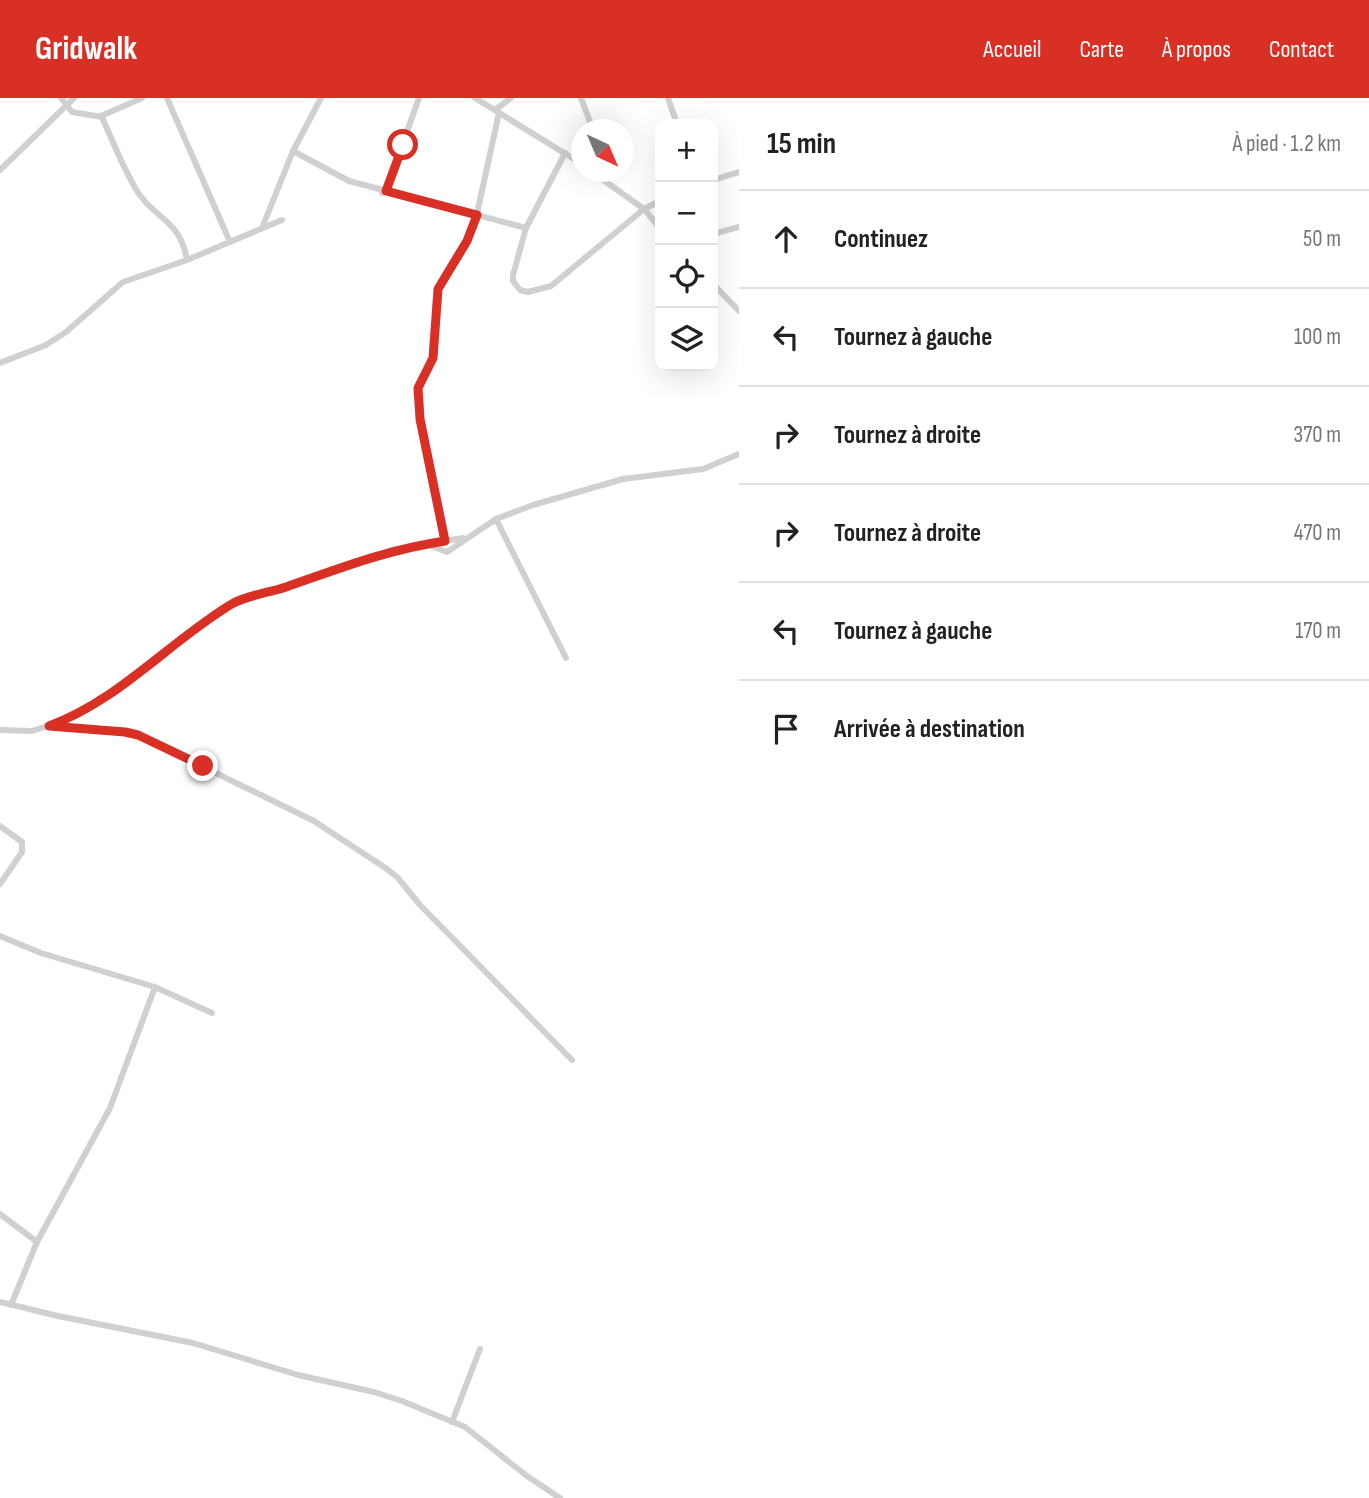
<!DOCTYPE html>
<html lang="fr">
<head>
<meta charset="utf-8">
<style>
  body { margin:0; font-family:"Sofia Sans Condensed",sans-serif; background:#f6f6f6; color:#222 }
  .controls { position:absolute; right:21px; top:21px; display:grid; overflow:hidden; border-radius:14px; box-shadow:0 7px 28px #0002 }
  .controls button { width:63px; height:63px; display:grid; place-items:center; padding:0; border:0; border-bottom:2px solid #e0e0e0; background:#fff; color:#222; font:35px sans-serif }
  .compass { position:absolute; left:571px; top:21px; width:63px; height:63px; border-radius:50%; background:#fff; box-shadow:0 7px 28px #0002; rotate:136deg }
  .stop { position:absolute; width:21px; height:21px; margin:-16px; border:5px solid #d93025; border-radius:50%; background:#fff }
  .stop.end { background:#d93025; border-color:#fff; box-shadow:0 2px 7px #0008 }
  .list { margin:0; padding:0; list-style:none }
  h2 { display:flex; justify-content:space-between; align-items:center; height:91px; margin:0; padding:0 28px; font-size:30px }
  h2 small { font-size:23px; font-weight:400; color:#767676 }
  .list li { display:grid; grid-template-columns:46px 1fr auto; gap:21px; align-items:center; box-sizing:border-box; height:98px; padding:0 28px; border-top:2px solid #e0e0e0 }
  .list b { display:block; font-size:26px; white-space:nowrap }
  .list em { font-size:23px; font-style:normal; color:#767676 }
  .icon { flex:none; width:38px; height:38px; fill:none; stroke:currentColor; stroke-width:2; stroke-linecap:round; stroke-linejoin:round }
  .map { position:relative; flex:none; width:739px; height:1400px; overflow:hidden }
  header { display:flex; align-items:center; gap:42px; box-sizing:border-box; height:98px; padding:0 35px; background:#d93025; color:#fff }
  header strong { font-size:33px }
  nav { display:flex; gap:38px; margin-inline-start:auto; font-size:24px }
  main { display:flex }
  aside { flex:1; background:#fff }
  .map>svg:first-child { display:block }
  .lines { fill:none; stroke-linecap:round; stroke-linejoin:round }
  .minor { stroke:#d0d0d0; stroke-width:6 }
  .route { stroke:#d93025; stroke-width:9 }
</style>
</head>
<body>
<header>
<strong>Gridwalk</strong>
<nav><a>Accueil</a><a>Carte</a><a>À propos</a><a>Contact</a></nav>
</header>
<main>
<div class="map">
<svg width="739" height="1400" viewBox="0 0 739 1400">
  <rect width="100%" height="100%" fill="#fff"/>
  <g class="lines">
    <g class="minor">
      <path d="M 61,0 L 72,14 L 102,19 C 113,44 123,70 137,93 C 155,122 180,121 187,162"/>
      <path d="M 167,0 L 230,144"/>
      <path d="M 475,0 L 582,66"/>
      <path d="M 581,0 L 593,32"/>
      <path d="M 668,0 L 677,26"/>
      <path d="M 495,12 L 511,0"/>
      <path d="M 101,18 L 142,0"/>
      <path d="M 293,53 L 349,83 L 526,130"/>
      <path d="M 565,55 L 526,130 L 513,177 L 513,183 L 520,192 L 528,194 L 551,188 L 644,111 L 660,103"/>
      <path d="M 0,72 L 74,0"/>
      <path d="M 592,74 L 644,111 L 660,130"/>
      <path d="M 713,82 L 739,74"/>
      <path d="M 382,95 L 386,93 L 419,0"/>
      <path d="M 262,130 L 293,53 L 321,0"/>
      <path d="M 713,136 L 739,129"/>
      <path d="M 713,186 L 739,213"/>
      <path d="M 0,265 L 46,247 L 66,234 L 123,184 L 187,162 L 282,122"/>
      <path d="M 496,421 L 566,560"/>
      <path d="M 445,443 L 420,321 L 418,290 L 433,259 L 438,191 L 474,129 L 499,15"/>
      <path d="M 426,446 L 463,440"/>
      <path d="M 54,629 L 125,633 L 138,637 L 314,723 L 387,771 L 398,780 L 420,807 L 572,962"/>
      <path d="M 0,632 L 32,633 L 65,622 L 108,598 L 169,550 L 237,504 L 288,489 L 392,452 L 426,446 L 447,454 L 496,421 L 533,407 L 623,381 L 703,371 L 739,356"/>
      <path d="M 0,728 L 22,744 L 22,754 L 0,786"/>
      <path d="M 0,838 L 41,855 L 155,889 L 212,915"/>
      <path d="M 0,1116 L 37,1144 L 11,1207"/>
      <path d="M 37,1144 L 110,1010 L 155,889"/>
      <path d="M 0,1204 L 58,1218 L 193,1245 L 298,1277 L 374,1294 L 402,1303 L 465,1329 L 527,1378 L 560,1400"/>
      <path d="M 452,1324 L 480,1251"/>
    </g>
  </g>
  <g class="lines">
    <path class="route" d="M 203,668 L 138,637 L 125,634 L 49,628 C 118,603 168,545 230,507 C 246,497 269,495 286,489 C 341,470 386,452 445,443 L 420,321 L 418,290 L 433,260 L 438,191 L 467,143 L 477,117 L 386,93 L 403,47"/>
  </g>
</svg>
<div class="controls">
<button>+</button>
<button>−</button>
<button><svg class="icon" aria-label="locate" viewBox="0 0 24 24"><circle cx="12" cy="12" r="6"/><path d="M12 2v4M12 18v4M2 12h4M18 12h4"/></svg></button>
<button><svg class="icon" aria-label="layers" viewBox="0 0 24 24"><path d="M12 4l9 5-9 5-9-5zM3 14l9 5 9-5"/></svg></button>
</div>
<svg class="compass" viewBox="-18 -18 36 36"><path d="M0-13l5 13h-10z" fill="#e53935"/><path d="M0 13l5-13h-10z" fill="#767676"/></svg>
<div class="stop" style="left:403px;top:47px"></div>
<div class="stop end" style="left:203px;top:668px"></div>
</div>
<aside>
<h2>15 min<small>À pied · 1.2 km</small></h2>
<ul class="list">
<li><svg class="icon" aria-label="ahead" viewBox="0 0 24 24"><path d="M12 20V5M6 11l6-6 6 6"/></svg><div><b>Continuez</b></div><em>50 m</em></li>
<li><svg class="icon" aria-label="left" viewBox="0 0 24 24"><path d="M17 20v-9H6M10 6l-5 5 5 5"/></svg><div><b>Tournez à gauche</b></div><em>100 m</em></li>
<li><svg class="icon" aria-label="right" viewBox="0 0 24 24"><path d="M7 20v-9h11M14 6l5 5-5 5"/></svg><div><b>Tournez à droite</b></div><em>370 m</em></li>
<li><svg class="icon" aria-label="right" viewBox="0 0 24 24"><path d="M7 20v-9h11M14 6l5 5-5 5"/></svg><div><b>Tournez à droite</b></div><em>470 m</em></li>
<li><svg class="icon" aria-label="left" viewBox="0 0 24 24"><path d="M17 20v-9H6M10 6l-5 5 5 5"/></svg><div><b>Tournez à gauche</b></div><em>170 m</em></li>
<li><svg class="icon" aria-label="arrive" viewBox="0 0 24 24"><path d="M6 21V4h12l-3 4 3 4H6"/></svg><div><b>Arrivée à destination</b></div></li>
</ul>
</aside>
</main>
</body>
</html>
